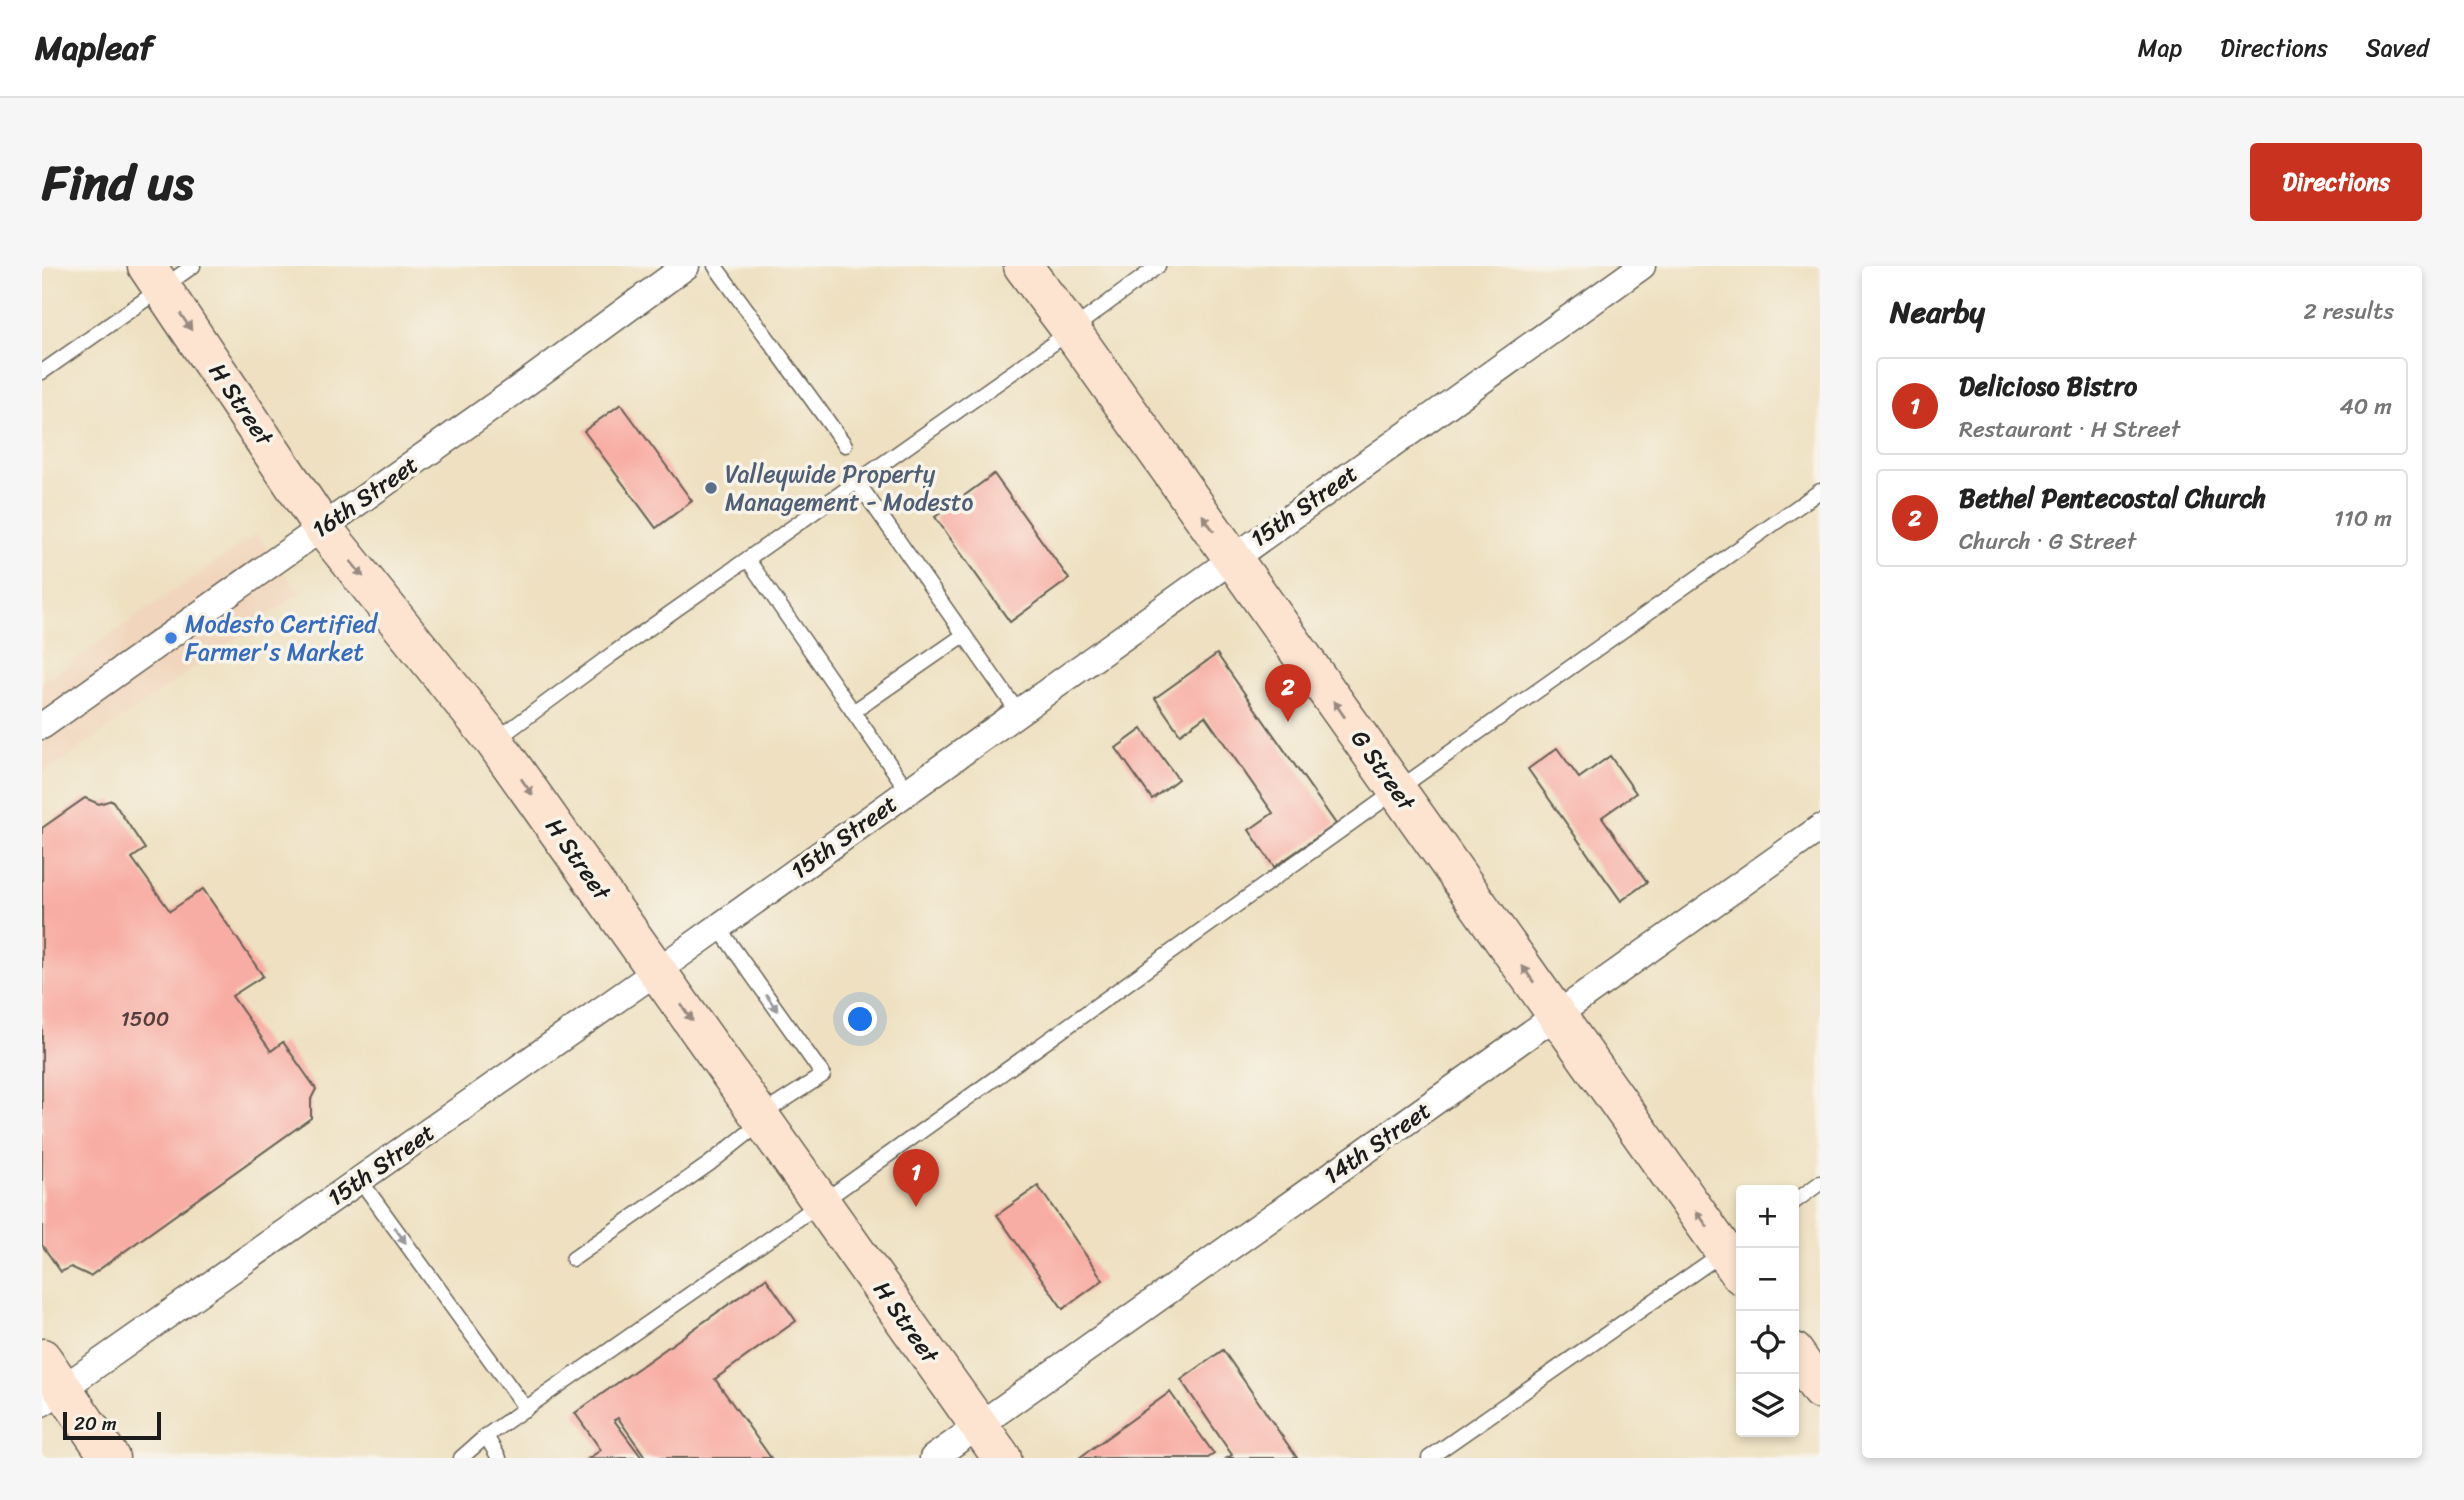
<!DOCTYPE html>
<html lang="en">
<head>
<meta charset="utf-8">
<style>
  body { margin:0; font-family:Sriracha,sans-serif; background:#f6f6f6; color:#222 }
  .controls { position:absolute; right:21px; bottom:21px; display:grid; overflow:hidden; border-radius:7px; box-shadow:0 4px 10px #0003 }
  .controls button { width:63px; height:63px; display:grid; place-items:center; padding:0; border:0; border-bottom:2px solid #e0e0e0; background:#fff; color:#222; font:35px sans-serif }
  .scale { position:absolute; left:21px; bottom:18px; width:98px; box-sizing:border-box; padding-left:7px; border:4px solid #1c1c1c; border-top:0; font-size:19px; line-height:24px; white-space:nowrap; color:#1c1c1c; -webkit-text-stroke:5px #f7f3e8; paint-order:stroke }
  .you { position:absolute; left:819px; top:754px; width:24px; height:24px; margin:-18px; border:5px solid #fff; border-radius:50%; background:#1a73e8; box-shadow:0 0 0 10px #1a73e833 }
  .badge { display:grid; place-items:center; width:46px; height:46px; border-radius:50%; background:#c8321e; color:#fff; font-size:23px; font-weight:700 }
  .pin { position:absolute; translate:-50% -58px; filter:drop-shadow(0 2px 4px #0008) }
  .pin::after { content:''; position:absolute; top:37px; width:24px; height:21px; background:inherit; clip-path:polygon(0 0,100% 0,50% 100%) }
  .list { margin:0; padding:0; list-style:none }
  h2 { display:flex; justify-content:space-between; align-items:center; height:91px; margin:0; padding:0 28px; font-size:30px }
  h2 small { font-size:23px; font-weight:400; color:#767676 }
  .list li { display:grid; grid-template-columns:46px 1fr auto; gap:21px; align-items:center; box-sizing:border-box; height:98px; margin:0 14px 14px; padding:0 14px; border:2px solid #e0e0e0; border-radius:7px }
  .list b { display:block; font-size:26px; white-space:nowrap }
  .list p { margin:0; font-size:23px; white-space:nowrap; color:#767676 }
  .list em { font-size:23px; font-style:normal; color:#767676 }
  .icon { flex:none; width:38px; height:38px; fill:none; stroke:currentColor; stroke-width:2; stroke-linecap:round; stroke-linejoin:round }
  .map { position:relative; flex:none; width:1778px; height:1192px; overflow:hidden; border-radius:7px }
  header { display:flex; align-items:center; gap:42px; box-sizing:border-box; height:98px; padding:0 35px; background:#fff; border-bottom:2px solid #e0e0e0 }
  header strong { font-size:33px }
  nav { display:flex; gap:38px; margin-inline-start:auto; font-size:24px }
  .intro { display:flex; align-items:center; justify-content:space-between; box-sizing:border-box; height:168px; padding:0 42px }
  h1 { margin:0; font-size:49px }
  .button { padding:18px 32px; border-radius:7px; background:#c8321e; color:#fff; font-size:24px; font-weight:700 }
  main { display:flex; gap:42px; padding:0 42px }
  aside { flex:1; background:#fff; border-radius:7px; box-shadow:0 4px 10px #0003 }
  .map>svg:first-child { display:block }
  .built { fill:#f1d5bc }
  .building { fill:#f8ada4 }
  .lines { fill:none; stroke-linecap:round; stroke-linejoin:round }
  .lane-casing { stroke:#666155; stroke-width:17 }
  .street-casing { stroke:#666155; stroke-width:29 }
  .secondary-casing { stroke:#666155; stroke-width:41 }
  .lane { stroke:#fff; stroke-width:14 }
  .street { stroke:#fff; stroke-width:26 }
  .secondary { stroke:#fde4d1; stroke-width:38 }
  .oneway { fill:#988a80 }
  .oneway2 { fill:#999 }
  .service-dot { fill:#5c6f8a; stroke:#f7f3e8; stroke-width:2.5 }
  .shop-dot { fill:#3f7fe0; stroke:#f7f3e8; stroke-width:2.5 }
  .labels { text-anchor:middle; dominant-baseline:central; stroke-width:7; stroke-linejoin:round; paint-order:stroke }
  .number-label { font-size:21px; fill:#53403e }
  .street-label { font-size:24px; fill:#1c1c1c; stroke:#f7f3e8 }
  .service-label { font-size:24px; fill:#4e5e75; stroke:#f7f3e8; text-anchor:start }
  .shop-label { font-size:24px; fill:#366cbe; stroke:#f7f3e8; text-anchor:start }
</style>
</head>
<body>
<header>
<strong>Mapleaf</strong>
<nav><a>Map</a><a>Directions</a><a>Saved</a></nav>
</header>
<div class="intro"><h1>Find us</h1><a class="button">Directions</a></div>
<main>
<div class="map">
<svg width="1778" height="1192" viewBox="0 0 1778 1192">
  <rect width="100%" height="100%" fill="#f7f3e8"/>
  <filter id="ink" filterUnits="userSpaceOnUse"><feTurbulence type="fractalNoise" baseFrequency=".0143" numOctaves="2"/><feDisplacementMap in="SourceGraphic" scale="14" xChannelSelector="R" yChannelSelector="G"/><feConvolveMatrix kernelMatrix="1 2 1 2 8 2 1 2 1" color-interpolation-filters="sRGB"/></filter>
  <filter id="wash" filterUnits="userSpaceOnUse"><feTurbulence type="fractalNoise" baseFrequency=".00686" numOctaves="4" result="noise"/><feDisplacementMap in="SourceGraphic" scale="28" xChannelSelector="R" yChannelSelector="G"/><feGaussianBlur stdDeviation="1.57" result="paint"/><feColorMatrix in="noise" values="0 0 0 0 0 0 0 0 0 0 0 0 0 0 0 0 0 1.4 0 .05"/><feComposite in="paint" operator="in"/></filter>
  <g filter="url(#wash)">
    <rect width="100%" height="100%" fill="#eee0c0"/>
    <path class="built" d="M 214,268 L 258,327 L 0,509 L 0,416 Z"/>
    <g id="blocks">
      <g class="building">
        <path d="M 579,138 L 650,235 L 614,262 L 542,165 Z"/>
        <path d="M 952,208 L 1027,313 L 968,356 L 893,251 Z"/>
        <path d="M 1175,388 L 1294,558 L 1232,601 L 1207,564 L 1231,547 L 1163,450 L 1138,468 L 1113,432 Z"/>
        <path d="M 1100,463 L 1136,513 L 1110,533 L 1074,482 Z"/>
        <path d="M 1515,482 L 1537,512 L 1568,490 L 1594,527 L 1560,551 L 1605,616 L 1579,635 L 1486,503 Z"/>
        <path d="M 43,532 L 57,538 L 70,534 L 103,583 L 90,592 L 128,645 L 161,623 L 221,710 L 190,730 L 229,785 L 241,776 L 274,823 L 269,833 L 269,852 L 48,1010 L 29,1001 L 19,1006 L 0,979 L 0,562 Z"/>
        <path d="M 996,920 L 1061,1014 L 1021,1043 L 955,949 Z"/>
        <path d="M 724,1012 L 754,1055 L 673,1113 L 729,1192 L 604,1192 L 576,1152 L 572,1154 L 600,1192 L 547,1192 L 559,1184 L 533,1147 Z"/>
        <path d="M 1181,1084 L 1255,1192 L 1185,1192 L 1190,1189 L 1139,1114 Z"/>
        <path d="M 1128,1126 L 1172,1188 L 1166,1192 L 1037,1192 Z"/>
      </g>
    </g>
  </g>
  <g filter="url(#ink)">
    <use href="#blocks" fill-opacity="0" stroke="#666155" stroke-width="2"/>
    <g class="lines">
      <g class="lane-casing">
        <g id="lane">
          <path d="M 673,0 L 803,179"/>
          <path d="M 0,106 L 151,0"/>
          <path d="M 816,217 L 976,446"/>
          <path d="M 706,294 L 866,525"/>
          <path d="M 811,446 L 922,369"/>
          <path d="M 454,474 L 569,389 L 998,87 L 1116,0"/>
          <path d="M 676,661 L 781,809 L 719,849"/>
          <path d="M 318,914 L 484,1143"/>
          <path d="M 1752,936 L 1778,917"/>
          <path d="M 531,993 L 667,898 L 720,856"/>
          <path d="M 444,1170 L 457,1192"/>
          <path d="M 419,1192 L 444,1170 L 779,937 L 1355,524 L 1778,225"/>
          <path d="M 1387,1192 L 1699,974"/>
        </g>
      </g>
      <g class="street-casing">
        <g id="street">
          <path d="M 0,460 L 483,118 L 644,0"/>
          <path d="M 0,1137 L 615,705 L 1600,0"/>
          <path d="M 891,1192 L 1778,562"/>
        </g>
      </g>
      <g class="secondary-casing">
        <g id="secondary">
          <path d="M 105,0 L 280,261 L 452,475 L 960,1192"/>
          <path d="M 981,0 L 1028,63 L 1699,1009"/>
          <path d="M 1752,1086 L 1778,1124"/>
          <path d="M 0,1092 L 68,1192"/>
        </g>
      </g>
      <use href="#lane" class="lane"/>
      <use href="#street" class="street"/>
      <use href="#secondary" class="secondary"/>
    </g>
    <defs><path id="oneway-solid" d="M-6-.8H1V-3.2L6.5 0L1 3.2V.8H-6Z" transform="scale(1.75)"/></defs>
    <g class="oneway">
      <use href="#oneway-solid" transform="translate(144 56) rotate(56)"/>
      <use href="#oneway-solid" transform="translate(1166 257) rotate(-125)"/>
      <use href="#oneway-solid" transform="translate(315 303) rotate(51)"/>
      <use href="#oneway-solid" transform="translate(1297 443) rotate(-125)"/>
      <use href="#oneway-solid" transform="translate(485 521) rotate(55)"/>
      <use href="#oneway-solid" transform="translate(1486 708) rotate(-125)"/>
      <use href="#oneway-solid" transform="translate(645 747) rotate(55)"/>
      <use href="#oneway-solid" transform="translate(1660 953) rotate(-125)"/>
    </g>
    <g class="oneway2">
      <use href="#oneway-solid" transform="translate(730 737) rotate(55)"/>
      <use href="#oneway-solid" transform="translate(358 969) rotate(54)"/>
    </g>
  </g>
  <circle class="service-dot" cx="669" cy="222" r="7"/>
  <circle class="shop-dot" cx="129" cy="372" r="7"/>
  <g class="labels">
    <g class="number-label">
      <text x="103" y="753">1500</text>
    </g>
    <g class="street-label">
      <text transform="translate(199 138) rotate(56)">H Street</text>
      <text transform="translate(323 231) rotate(-35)">16th Street</text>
      <text transform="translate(1262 240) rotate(-35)">15th Street</text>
      <text transform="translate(1341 504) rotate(55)">G Street</text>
      <text transform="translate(802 571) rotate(-36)">15th Street</text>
      <text transform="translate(536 593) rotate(55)">H Street</text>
      <text transform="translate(1335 877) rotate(-35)">14th Street</text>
      <text transform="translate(339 899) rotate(-35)">15th Street</text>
      <text transform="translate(864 1056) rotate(55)">H Street</text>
    </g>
    <g class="service-label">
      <text x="683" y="208">Valleywide Property<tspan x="683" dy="28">Management - Modesto</tspan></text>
    </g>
    <g class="shop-label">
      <text x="143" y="358">Modesto Certified<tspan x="143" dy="28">Farmer's Market</tspan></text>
    </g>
  </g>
</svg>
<div class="controls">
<button>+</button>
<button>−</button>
<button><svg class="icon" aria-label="locate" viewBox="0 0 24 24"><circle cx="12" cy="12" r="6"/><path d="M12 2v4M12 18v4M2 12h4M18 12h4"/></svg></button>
<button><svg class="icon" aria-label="layers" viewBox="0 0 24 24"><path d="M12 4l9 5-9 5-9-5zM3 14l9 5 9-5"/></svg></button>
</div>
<div class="scale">20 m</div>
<div class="you"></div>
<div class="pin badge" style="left:874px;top:941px">1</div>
<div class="pin badge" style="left:1246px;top:456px">2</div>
</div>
<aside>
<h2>Nearby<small>2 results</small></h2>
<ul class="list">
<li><span class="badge">1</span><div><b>Delicioso Bistro</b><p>Restaurant · H Street</p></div><em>40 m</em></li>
<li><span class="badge">2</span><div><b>Bethel Pentecostal Church</b><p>Church · G Street</p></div><em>110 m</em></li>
</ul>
</aside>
</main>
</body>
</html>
